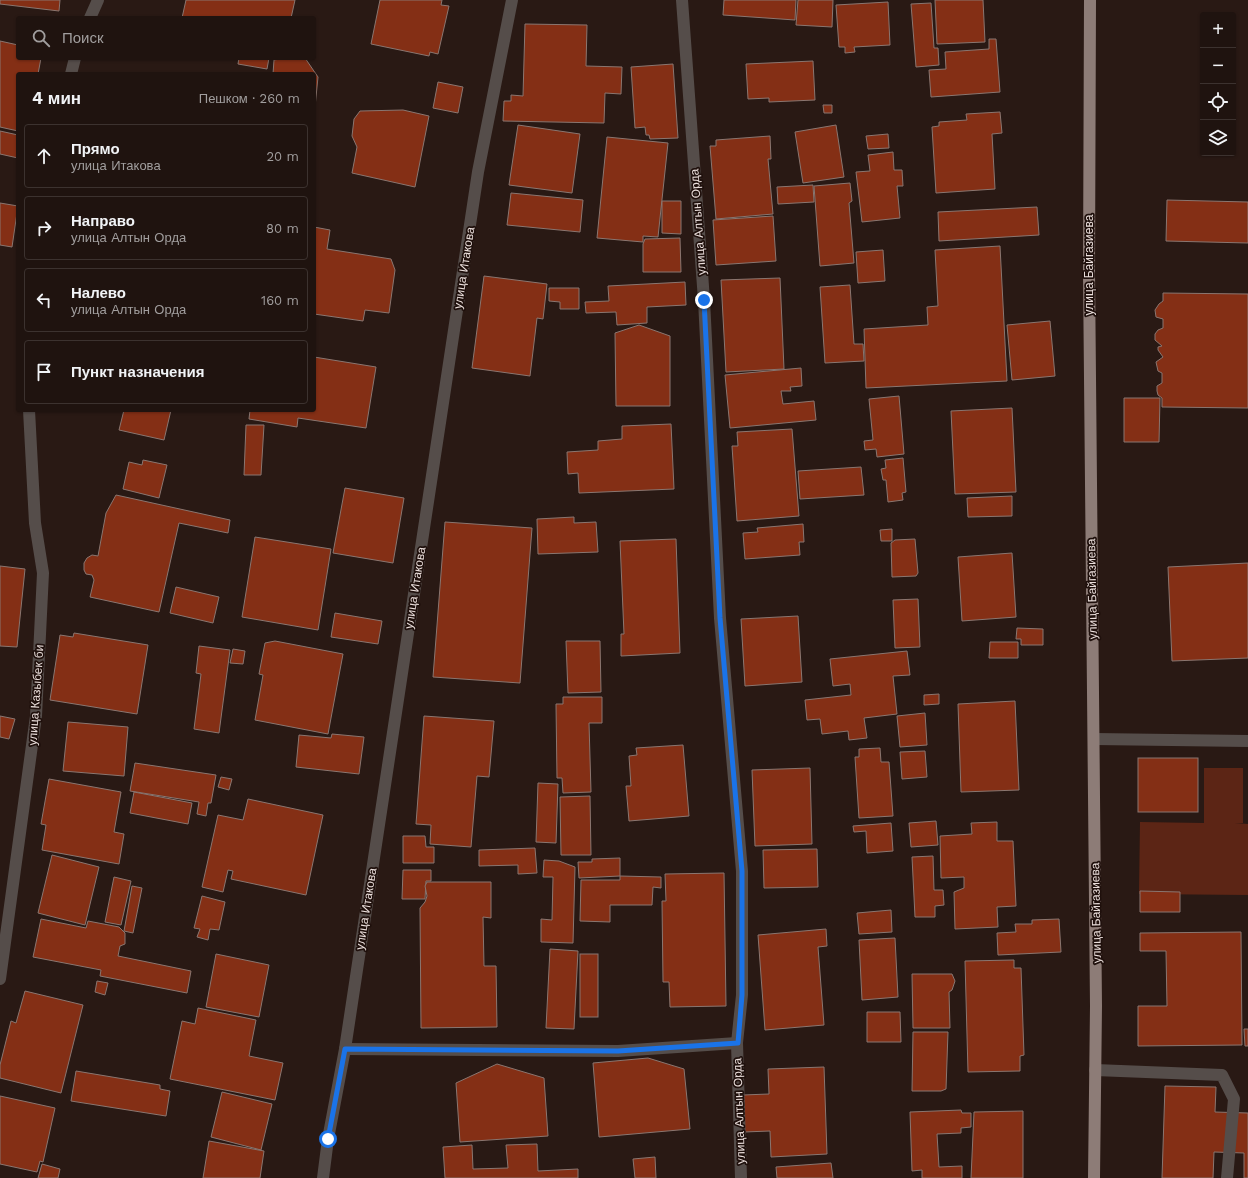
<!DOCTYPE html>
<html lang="ru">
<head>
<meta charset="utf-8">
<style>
  body { margin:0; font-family:"Work Sans",sans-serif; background:#271c18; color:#f1f3f6 }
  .controls { position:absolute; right:12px; top:12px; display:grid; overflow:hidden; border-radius:4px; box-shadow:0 1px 3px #0004 }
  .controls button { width:36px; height:36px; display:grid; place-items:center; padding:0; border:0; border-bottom:1px solid #3c322f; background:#1f130f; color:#f1f3f6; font:20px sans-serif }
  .stop { position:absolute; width:12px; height:12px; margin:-9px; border:3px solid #1a73e8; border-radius:50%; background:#fff }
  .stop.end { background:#1a73e8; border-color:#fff; box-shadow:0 1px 4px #0008 }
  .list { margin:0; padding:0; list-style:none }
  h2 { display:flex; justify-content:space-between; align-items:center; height:52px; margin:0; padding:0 16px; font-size:17px }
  h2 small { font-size:13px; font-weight:400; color:#a19e9e }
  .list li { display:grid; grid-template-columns:26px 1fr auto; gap:12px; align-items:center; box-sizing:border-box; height:64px; margin:0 8px 8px; padding:0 8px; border:1px solid #3c322f; border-radius:4px }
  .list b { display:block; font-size:15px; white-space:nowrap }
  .list p { margin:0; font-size:13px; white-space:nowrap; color:#a19e9e }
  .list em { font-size:13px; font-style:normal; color:#a19e9e }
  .icon { flex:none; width:22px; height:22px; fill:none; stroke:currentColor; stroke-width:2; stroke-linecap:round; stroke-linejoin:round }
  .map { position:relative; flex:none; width:1248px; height:1178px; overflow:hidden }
  .search { position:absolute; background:#1f130f; box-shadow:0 1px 3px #0004; left:16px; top:16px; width:300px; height:44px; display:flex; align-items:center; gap:10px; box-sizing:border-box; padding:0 14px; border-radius:4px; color:#a19e9e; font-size:15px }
  .panel { position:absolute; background:#1f130f; box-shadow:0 1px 3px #0004; left:16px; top:72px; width:300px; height:340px; border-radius:4px }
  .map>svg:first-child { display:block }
  .green { fill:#5c2515 }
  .building { fill:#842f15; stroke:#8a7670 }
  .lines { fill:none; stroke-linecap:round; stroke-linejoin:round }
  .minor { stroke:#554d4a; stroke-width:12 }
  .major { stroke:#8d7c77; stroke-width:12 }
  .route { stroke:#1a73e8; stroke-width:5 }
  .labels { text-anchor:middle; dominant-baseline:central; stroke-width:3.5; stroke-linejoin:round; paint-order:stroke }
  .street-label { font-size:12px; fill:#ebdfdc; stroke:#1f100c }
</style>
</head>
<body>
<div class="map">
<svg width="1248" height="1178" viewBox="0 0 1248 1178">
  <rect width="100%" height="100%" fill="#291914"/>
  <path class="green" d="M 1204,768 L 1243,768 L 1243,823 L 1235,823 L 1248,824 L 1248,895 L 1139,894 L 1140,822 L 1204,823 Z"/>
  <g class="building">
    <path d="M 0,0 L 60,0 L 59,11 L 0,4 Z"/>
    <path d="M 186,0 L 295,0 L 291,18 L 182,18 Z"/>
    <path d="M 380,0 L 442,0 L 441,5 L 449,6 L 438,54 L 430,52 L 429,56 L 371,44 Z"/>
    <path d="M 724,0 L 796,0 L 795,20 L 723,15 Z"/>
    <path d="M 798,0 L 833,0 L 832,27 L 796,25 Z"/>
    <path d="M 935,0 L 983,0 L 985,42 L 937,44 Z"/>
    <path d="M 888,2 L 890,45 L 854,47 L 855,52 L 845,53 L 845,47 L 839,47 L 836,5 Z"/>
    <path d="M 931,3 L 934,48 L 938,48 L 939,65 L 916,67 L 911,4 Z"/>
    <path d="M 525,24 L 587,25 L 586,66 L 622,67 L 621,94 L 605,93 L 604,123 L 503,121 L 504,101 L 511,101 L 511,95 L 523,96 Z"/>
    <path d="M 989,39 L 996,39 L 1000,92 L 931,97 L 929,70 L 946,69 L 945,52 L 989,49 Z"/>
    <path d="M 0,41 L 18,45 L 18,58 L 41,58 L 38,74 L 18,74 L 18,131 L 0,127 Z"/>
    <path d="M 239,58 L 269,58 L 267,69 L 238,64 Z"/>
    <path d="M 287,58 L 305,58 L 318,77 L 314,117 L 314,74 L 273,74 L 274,60 Z"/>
    <path d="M 813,61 L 815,100 L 769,102 L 769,98 L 748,99 L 746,64 Z"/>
    <path d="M 673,64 L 678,138 L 650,139 L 649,135 L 646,135 L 645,127 L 635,128 L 631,67 Z"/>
    <path d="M 438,82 L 463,87 L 458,113 L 433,108 Z"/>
    <path d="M 823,105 L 832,105 L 832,113 L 824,113 Z"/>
    <path d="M 403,110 L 429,116 L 415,187 L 352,173 L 357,147 L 352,136 L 354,119 L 360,111 Z"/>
    <path d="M 1000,112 L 1002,133 L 992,134 L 995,189 L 936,193 L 932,127 L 939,126 L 939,122 L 967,120 L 966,114 Z"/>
    <path d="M 518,125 L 580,134 L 572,193 L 509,185 Z"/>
    <path d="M 836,125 L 844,177 L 803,183 L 795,132 Z"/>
    <path d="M 0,131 L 18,135 L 18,158 L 0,154 Z"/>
    <path d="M 888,134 L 889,148 L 868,149 L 866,136 Z"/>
    <path d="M 770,136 L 771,159 L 768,159 L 773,214 L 716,219 L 710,146 L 716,146 L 716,140 Z"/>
    <path d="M 607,137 L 668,143 L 658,237 L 643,236 L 643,242 L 597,238 Z"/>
    <path d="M 893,152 L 894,170 L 902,170 L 903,186 L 897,186 L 900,218 L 862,222 L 856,172 L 870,171 L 868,155 Z"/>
    <path d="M 850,183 L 852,201 L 849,203 L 854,263 L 820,266 L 814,186 Z"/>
    <path d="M 813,185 L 814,202 L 778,204 L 777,187 Z"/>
    <path d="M 511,193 L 583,200 L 580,232 L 507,225 Z"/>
    <path d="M 1167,200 L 1248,202 L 1248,243 L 1166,241 Z"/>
    <path d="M 662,201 L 681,201 L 681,234 L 662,233 Z"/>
    <path d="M 0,203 L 18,206 L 12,247 L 0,245 Z"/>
    <path d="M 1037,207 L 1039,235 L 939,241 L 938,212 Z"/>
    <path d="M 773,216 L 776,261 L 716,265 L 713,220 Z"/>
    <path d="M 314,227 L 330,230 L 327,249 L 391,259 L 395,270 L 389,313 L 365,310 L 363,321 L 314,314 Z"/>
    <path d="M 680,238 L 681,272 L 643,272 L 643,244 L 645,239 Z"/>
    <path d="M 1000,246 L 1007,381 L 866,388 L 864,329 L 928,325 L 927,307 L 938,306 L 935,250 Z"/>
    <path d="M 883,250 L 885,281 L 858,283 L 856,252 Z"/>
    <path d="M 484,276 L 547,284 L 543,319 L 537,318 L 530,376 L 472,368 Z"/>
    <path d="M 780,278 L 784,369 L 726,372 L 721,280 Z"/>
    <path d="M 685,282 L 686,305 L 647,307 L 647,323 L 617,325 L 616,312 L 586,313 L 585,302 L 609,301 L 608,286 Z"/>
    <path d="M 850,285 L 854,344 L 863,344 L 864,361 L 825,363 L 820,287 Z"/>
    <path d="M 549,288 L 579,288 L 579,309 L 560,309 L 560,302 L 549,301 Z"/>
    <path d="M 1163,293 L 1248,294 L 1248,408 L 1162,407 L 1162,398 L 1158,395 L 1157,391 L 1157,386 L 1162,383 L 1162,373 L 1158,371 L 1156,362 L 1163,357 L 1158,350 L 1158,347 L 1162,346 L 1155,340 L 1155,334 L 1158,330 L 1163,328 L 1163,319 L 1156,317 L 1155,310 L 1159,304 L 1163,301 Z"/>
    <path d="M 1050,321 L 1055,376 L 1012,380 L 1007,325 Z"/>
    <path d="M 639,325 L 670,336 L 670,406 L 616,406 L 615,333 Z"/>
    <path d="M 314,357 L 376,367 L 366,428 L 298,418 L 297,427 L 249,419 L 250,410 L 314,410 Z"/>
    <path d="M 801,368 L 802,386 L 790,387 L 791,391 L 781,391 L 783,404 L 814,401 L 816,420 L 730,428 L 725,375 Z"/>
    <path d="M 899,396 L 904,454 L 877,457 L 876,449 L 865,450 L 864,441 L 873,440 L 869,399 Z"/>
    <path d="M 1124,398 L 1160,398 L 1159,442 L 1124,442 Z"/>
    <path d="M 1012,408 L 1016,492 L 955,494 L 951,411 Z"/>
    <path d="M 124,410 L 171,410 L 164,440 L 119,430 Z"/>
    <path d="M 671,424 L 674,489 L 579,493 L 578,473 L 568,474 L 567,452 L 598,450 L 598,441 L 622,439 L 622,426 Z"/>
    <path d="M 246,425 L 264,425 L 261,475 L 244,475 Z"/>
    <path d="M 792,429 L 799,516 L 737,521 L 732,446 L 738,446 L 737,432 Z"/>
    <path d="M 903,458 L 906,492 L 902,493 L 903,500 L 888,502 L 886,480 L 883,480 L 881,469 L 886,468 L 885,460 Z"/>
    <path d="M 143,460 L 167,465 L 159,498 L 123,489 L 129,462 L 142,465 Z"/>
    <path d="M 861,467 L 864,495 L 800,499 L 798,471 Z"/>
    <path d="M 345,488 L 404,498 L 393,563 L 333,553 Z"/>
    <path d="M 116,495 L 230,520 L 228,533 L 179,523 L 159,612 L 90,597 L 94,580 L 92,575 L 86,574 L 84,570 L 84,563 L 87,558 L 92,555 L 98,556 L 106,513 Z"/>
    <path d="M 1012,496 L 1012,516 L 968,517 L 967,498 Z"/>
    <path d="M 574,517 L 574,523 L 596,522 L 598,552 L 538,554 L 537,519 Z"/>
    <path d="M 445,522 L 532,528 L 520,683 L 433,677 Z"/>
    <path d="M 803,524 L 804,542 L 799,542 L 800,555 L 745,559 L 743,533 L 758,532 L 757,528 Z"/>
    <path d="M 892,529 L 892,541 L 881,541 L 880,530 Z"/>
    <path d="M 255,537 L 331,549 L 318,630 L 242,617 Z"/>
    <path d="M 676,539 L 680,653 L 621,656 L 621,634 L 624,634 L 620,541 Z"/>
    <path d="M 915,539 L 918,573 L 916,576 L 892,577 L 891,543 L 895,540 Z"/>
    <path d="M 1012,553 L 1016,617 L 962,621 L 958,557 Z"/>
    <path d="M 1248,563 L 1248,658 L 1172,661 L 1168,567 Z"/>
    <path d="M 0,566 L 25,569 L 17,647 L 0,646 Z"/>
    <path d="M 176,587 L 219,597 L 213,623 L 170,613 Z"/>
    <path d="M 918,599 L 920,647 L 895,648 L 893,600 Z"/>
    <path d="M 335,613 L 382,621 L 378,644 L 331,637 Z"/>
    <path d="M 798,616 L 802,682 L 745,686 L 741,619 Z"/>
    <path d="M 1017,628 L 1043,629 L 1043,645 L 1021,645 L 1021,639 L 1016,639 Z"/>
    <path d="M 74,633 L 148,645 L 137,714 L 50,700 L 60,635 L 73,637 Z"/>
    <path d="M 275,641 L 343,654 L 328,734 L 255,720 L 263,675 L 259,674 L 265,643 Z"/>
    <path d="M 566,641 L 600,641 L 601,692 L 568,693 Z"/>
    <path d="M 990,642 L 1018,642 L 1018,658 L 989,658 Z"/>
    <path d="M 199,646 L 230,650 L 219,733 L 194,729 L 201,674 L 196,673 Z"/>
    <path d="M 233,649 L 245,651 L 243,664 L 230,663 Z"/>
    <path d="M 907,651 L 910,675 L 893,676 L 897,714 L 864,718 L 867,738 L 849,740 L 848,731 L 822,734 L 820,719 L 807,720 L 805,700 L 851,695 L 850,684 L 833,686 L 830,659 Z"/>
    <path d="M 939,694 L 939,704 L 924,705 L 924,695 Z"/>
    <path d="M 563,697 L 602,697 L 602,723 L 589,723 L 591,792 L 563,793 L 562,778 L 557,778 L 556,704 L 563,704 Z"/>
    <path d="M 1015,701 L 1019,790 L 961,792 L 958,704 Z"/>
    <path d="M 925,713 L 927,745 L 900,747 L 897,716 Z"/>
    <path d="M 0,716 L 15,719 L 9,739 L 0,737 Z"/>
    <path d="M 424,716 L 494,721 L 489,777 L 477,776 L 471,847 L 430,844 L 431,825 L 416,824 Z"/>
    <path d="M 68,722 L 128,727 L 124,776 L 63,771 Z"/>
    <path d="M 332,734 L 364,737 L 359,774 L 296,767 L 299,735 L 331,738 Z"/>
    <path d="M 683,745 L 689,816 L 629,821 L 626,786 L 631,786 L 629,756 L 637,755 L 636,748 Z"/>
    <path d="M 880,748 L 881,762 L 889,762 L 893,816 L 859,818 L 855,757 L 859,757 L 859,749 Z"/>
    <path d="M 925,751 L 927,777 L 902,779 L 900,752 Z"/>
    <rect x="1138" y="758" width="60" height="54"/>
    <path d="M 135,763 L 216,775 L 211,803 L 208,803 L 206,816 L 197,814 L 199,802 L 130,791 Z"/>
    <path d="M 810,768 L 812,844 L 755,846 L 752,770 Z"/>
    <path d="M 221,777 L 232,779 L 229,790 L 218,787 Z"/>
    <path d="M 49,779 L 121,792 L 114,832 L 124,834 L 119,864 L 42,850 L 46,825 L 41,824 Z"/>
    <path d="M 538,783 L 558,784 L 556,843 L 536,842 Z"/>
    <path d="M 134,792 L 192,803 L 188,824 L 130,813 Z"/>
    <path d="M 590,796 L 591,855 L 561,855 L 560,797 Z"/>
    <path d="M 248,799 L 323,815 L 306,895 L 231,879 L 233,871 L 228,870 L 223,892 L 202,887 L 218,815 L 243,820 Z"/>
    <path d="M 936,821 L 938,845 L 911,847 L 909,823 Z"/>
    <path d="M 997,822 L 997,841 L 1013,841 L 1016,906 L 997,907 L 998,927 L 955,929 L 954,892 L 964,888 L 964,877 L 941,878 L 940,836 L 972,834 L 971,823 Z"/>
    <path d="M 891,823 L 893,851 L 867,853 L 866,831 L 854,832 L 853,826 Z"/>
    <path d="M 403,836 L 425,836 L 426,847 L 434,847 L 434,863 L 403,863 Z"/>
    <path d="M 535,848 L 537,873 L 518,874 L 518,865 L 479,866 L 479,850 Z"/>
    <path d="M 817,849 L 818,887 L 764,888 L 763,850 Z"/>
    <path d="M 52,855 L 99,867 L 85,925 L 38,913 Z"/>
    <path d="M 933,856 L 934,890 L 943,890 L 944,905 L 935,906 L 935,917 L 915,917 L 912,857 Z"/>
    <path d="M 620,858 L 620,876 L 579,878 L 578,862 L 592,862 L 592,859 Z"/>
    <path d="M 544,860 L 559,861 L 575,867 L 573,943 L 541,942 L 541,919 L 552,920 L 553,877 L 543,877 Z"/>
    <path d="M 403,870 L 431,870 L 431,881 L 426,881 L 425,899 L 402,899 Z"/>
    <path d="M 724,873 L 726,1006 L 670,1007 L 669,982 L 663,982 L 662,901 L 666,901 L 665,874 Z"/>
    <path d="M 620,876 L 661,877 L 661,888 L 653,887 L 652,905 L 610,905 L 610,922 L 580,921 L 581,880 L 620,880 Z"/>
    <path d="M 114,877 L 131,881 L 121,925 L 105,922 Z"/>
    <path d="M 427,882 L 491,882 L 491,918 L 483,917 L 484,966 L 496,966 L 497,1027 L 421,1028 L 420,908 L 425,902 L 427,896 L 425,886 Z"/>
    <path d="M 132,886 L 142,888 L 133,933 L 124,931 Z"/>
    <path d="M 1140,891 L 1180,892 L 1180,912 L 1140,912 Z"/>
    <path d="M 202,896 L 225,902 L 219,930 L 210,929 L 208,940 L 197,937 L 200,929 L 194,928 Z"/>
    <path d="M 891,910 L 892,932 L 859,934 L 857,913 Z"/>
    <path d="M 41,919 L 86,928 L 88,921 L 119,927 L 125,933 L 125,944 L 120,946 L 118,956 L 191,971 L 187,993 L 100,976 L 101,970 L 33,957 Z"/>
    <path d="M 1059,919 L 1061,952 L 998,955 L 997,933 L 1016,932 L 1015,924 L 1032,924 L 1032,920 Z"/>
    <path d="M 826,929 L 827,946 L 818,947 L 824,1025 L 765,1030 L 758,935 Z"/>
    <path d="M 1241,932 L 1242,1045 L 1138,1046 L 1138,1006 L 1167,1006 L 1166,951 L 1140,951 L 1140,933 Z"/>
    <path d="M 895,938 L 898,997 L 862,1000 L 859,940 Z"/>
    <path d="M 550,949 L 578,951 L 574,1029 L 546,1028 Z"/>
    <path d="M 216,954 L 269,965 L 259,1017 L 206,1007 Z"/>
    <rect x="580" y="954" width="18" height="63"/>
    <path d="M 1014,960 L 1014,968 L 1021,968 L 1024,1055 L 1020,1056 L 1020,1071 L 968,1072 L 965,961 Z"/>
    <path d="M 912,974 L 952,974 L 955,981 L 952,990 L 949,992 L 950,1028 L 913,1028 Z"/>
    <path d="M 97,981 L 108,983 L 105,995 L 95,992 Z"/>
    <path d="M 25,991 L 83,1005 L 61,1093 L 0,1078 L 0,1065 L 11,1021 L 16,1023 Z"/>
    <path d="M 198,1008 L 256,1020 L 249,1056 L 283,1063 L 275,1100 L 170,1079 L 182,1021 L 195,1024 Z"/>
    <path d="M 867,1012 L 900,1012 L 901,1042 L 867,1042 Z"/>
    <path d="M 1244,1029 L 1248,1029 L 1248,1046 L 1245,1046 Z"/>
    <path d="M 913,1032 L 948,1032 L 946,1089 L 941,1091 L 912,1091 Z"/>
    <path d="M 648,1058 L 684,1069 L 690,1129 L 599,1137 L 593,1063 Z"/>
    <path d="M 497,1064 L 544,1078 L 548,1136 L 460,1142 L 456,1083 Z"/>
    <path d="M 824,1067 L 827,1154 L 771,1157 L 770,1131 L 744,1132 L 743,1095 L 769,1094 L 768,1069 Z"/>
    <path d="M 76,1071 L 160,1085 L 160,1089 L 170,1091 L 166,1116 L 71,1101 Z"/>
    <path d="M 1165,1086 L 1216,1087 L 1215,1112 L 1248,1113 L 1248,1178 L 1244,1178 L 1244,1153 L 1214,1152 L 1213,1178 L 1162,1178 Z"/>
    <path d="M 222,1092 L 272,1104 L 261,1150 L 211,1137 Z"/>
    <path d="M 0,1096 L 55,1108 L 43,1162 L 40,1161 L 37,1172 L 0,1164 Z"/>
    <path d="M 961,1110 L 962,1113 L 971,1113 L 971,1127 L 961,1128 L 961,1133 L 937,1134 L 939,1167 L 962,1166 L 962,1178 L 922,1178 L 922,1170 L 912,1171 L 910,1112 Z"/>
    <path d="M 1023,1111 L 1023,1178 L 971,1178 L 974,1112 Z"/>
    <path d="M 209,1141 L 264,1151 L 260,1178 L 203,1178 Z"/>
    <path d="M 537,1144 L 538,1171 L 578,1169 L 578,1178 L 445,1178 L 443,1147 L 472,1145 L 473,1169 L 508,1168 L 506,1145 Z"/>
    <path d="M 655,1157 L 656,1178 L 635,1178 L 633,1159 Z"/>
    <path d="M 831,1163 L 833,1178 L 777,1178 L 776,1167 Z"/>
    <path d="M 42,1164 L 60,1169 L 58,1178 L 38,1178 Z"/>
  </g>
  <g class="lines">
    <g class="minor">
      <path d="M 682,0 L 704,300 L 720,618 L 742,871 L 742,995 L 737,1043 L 741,1178"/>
      <path d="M 90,18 L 98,0"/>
      <path d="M 71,74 L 75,58"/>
      <path d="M 1094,739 L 1248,741"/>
      <path d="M 0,979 L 36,716 L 43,573 L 35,523 L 29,410"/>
      <path d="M 345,1049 L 618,1051 L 737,1043"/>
      <path d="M 1095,1070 L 1222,1075 L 1234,1099 L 1227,1178"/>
      <path d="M 323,1178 L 328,1139 L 345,1049 L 478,172 L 512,0"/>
    </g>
    <path class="major" d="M 1090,0 L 1089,273 L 1096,1006 L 1094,1178"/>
  </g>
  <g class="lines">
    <path class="route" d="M 328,1139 L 345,1049 L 618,1051 L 738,1043 L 742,995 L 742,871 L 720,618 L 704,300"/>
  </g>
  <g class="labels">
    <g class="street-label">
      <text transform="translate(698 222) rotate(-94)">улица Алтын Орда</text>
      <text transform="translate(1089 265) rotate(-90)">улица Байгазиева</text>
      <text transform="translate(464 268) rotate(-81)">улица Итакова</text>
      <text transform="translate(415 588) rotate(-81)">улица Итакова</text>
      <text transform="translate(1092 589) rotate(-91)">улица Байгазиева</text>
      <text transform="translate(36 695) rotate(-86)">улица Казыбек би</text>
      <text transform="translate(366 909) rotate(-81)">улица Итакова</text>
      <text transform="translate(1096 913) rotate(-91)">улица Байгазиева</text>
      <text transform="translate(739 1111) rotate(-92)">улица Алтын Орда</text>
    </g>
  </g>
</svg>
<div class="controls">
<button>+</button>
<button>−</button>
<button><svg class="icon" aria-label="locate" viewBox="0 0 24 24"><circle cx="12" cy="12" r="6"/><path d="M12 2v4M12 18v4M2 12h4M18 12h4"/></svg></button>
<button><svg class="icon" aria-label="layers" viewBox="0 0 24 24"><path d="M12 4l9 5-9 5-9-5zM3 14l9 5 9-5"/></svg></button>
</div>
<div class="stop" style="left:328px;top:1139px"></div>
<div class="stop end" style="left:704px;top:300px"></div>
<div class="search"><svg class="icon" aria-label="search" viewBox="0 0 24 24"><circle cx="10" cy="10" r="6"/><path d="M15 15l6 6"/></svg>Поиск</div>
<section class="panel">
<h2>4 мин<small>Пешком · 260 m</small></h2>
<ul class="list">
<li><svg class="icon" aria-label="ahead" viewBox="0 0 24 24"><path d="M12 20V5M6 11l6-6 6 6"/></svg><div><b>Прямо</b><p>улица Итакова</p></div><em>20 m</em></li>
<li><svg class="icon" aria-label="right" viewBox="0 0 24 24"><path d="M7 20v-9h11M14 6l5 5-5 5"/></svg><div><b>Направо</b><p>улица Алтын Орда</p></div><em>80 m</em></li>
<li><svg class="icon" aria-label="left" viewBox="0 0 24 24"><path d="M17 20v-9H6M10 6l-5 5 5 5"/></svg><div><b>Налево</b><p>улица Алтын Орда</p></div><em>160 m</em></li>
<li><svg class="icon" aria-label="arrive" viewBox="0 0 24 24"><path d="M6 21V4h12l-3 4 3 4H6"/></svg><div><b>Пункт назначения</b></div></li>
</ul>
</section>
</div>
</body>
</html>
